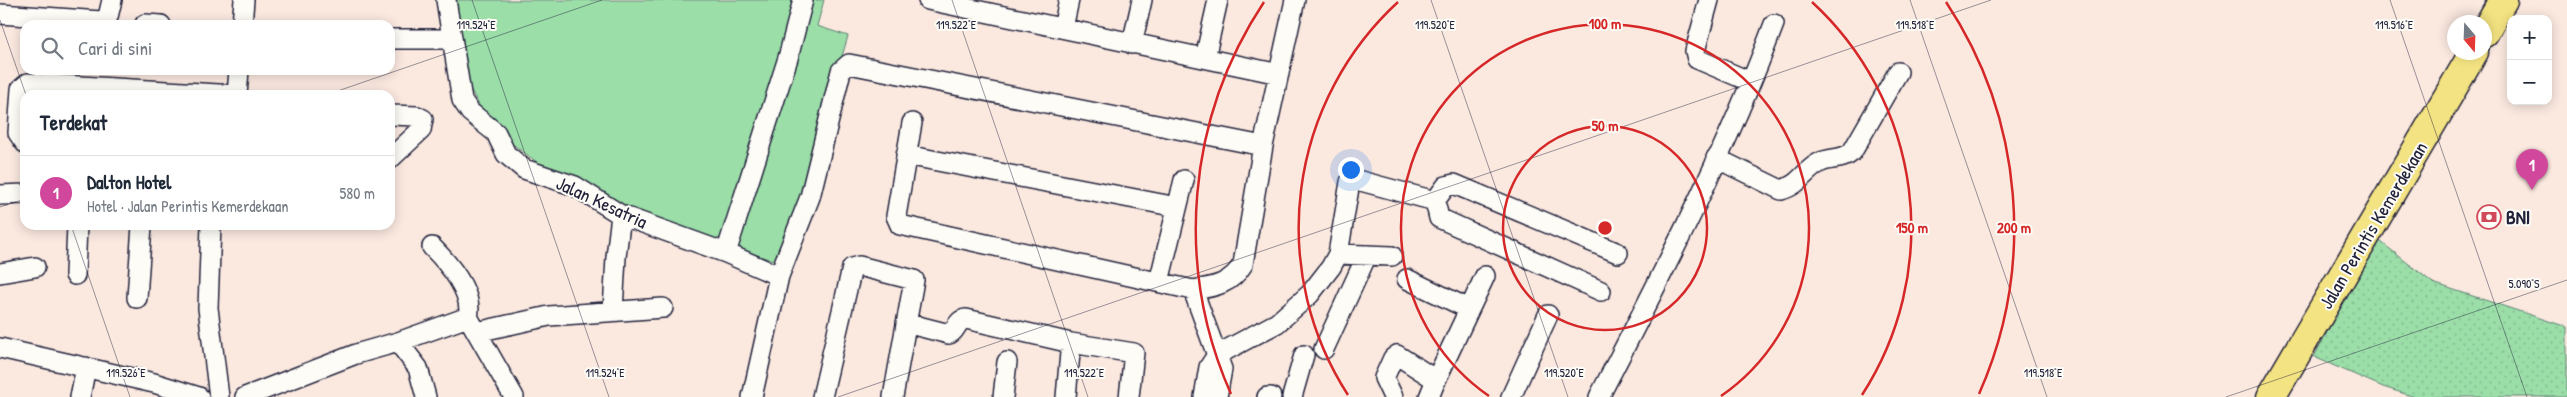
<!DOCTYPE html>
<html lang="id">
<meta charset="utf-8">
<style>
body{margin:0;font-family:"Patrick Hand",sans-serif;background:#f2f2f3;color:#1f2937}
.controls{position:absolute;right:15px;top:15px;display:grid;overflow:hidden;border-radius:10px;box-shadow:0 2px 12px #0003}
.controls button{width:45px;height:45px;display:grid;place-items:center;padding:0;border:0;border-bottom:1px solid #e0e1e3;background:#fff;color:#1f2937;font:25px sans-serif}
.compass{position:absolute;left:2447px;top:15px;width:45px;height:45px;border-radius:50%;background:#fff;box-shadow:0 2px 12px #0003;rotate:161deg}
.you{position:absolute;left:1350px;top:169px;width:18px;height:18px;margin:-12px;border:4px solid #fff;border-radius:50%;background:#1a73e8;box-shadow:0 0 0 8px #1a73e833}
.badge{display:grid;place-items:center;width:32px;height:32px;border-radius:50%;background:#db2777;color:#fff;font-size:16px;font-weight:700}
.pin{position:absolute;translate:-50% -41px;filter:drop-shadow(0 1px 2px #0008)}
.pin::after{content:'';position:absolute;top:26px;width:18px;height:15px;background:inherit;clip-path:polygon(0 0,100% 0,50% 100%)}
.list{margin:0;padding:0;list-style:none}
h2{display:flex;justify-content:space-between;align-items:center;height:65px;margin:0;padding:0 20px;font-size:21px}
h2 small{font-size:16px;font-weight:400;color:#747a83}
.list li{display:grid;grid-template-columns:32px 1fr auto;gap:15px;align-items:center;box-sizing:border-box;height:75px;padding:0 20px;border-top:1px solid #e0e1e3}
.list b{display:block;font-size:19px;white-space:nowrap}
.list p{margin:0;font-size:16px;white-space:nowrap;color:#747a83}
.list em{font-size:16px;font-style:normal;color:#747a83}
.icon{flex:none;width:28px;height:28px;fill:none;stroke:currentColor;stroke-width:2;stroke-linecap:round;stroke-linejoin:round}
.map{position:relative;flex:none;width:2567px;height:397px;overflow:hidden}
.search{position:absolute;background:#fff;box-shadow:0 2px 12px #0003;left:20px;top:20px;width:375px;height:55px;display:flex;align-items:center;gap:12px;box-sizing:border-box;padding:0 18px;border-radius:15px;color:#747a83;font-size:19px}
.panel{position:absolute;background:#fff;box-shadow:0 2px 12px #0003;left:20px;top:90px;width:375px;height:140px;border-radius:15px}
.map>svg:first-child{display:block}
.grass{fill:#9bdea8;stroke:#5e8072}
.garden{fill:url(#garden-dots);stroke:#5e8072}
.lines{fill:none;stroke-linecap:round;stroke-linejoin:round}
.minor-casing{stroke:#22223b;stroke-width:22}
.highway-casing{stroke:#22223b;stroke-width:31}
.minor{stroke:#fdfcf7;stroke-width:19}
.highway{stroke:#f4e382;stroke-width:28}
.ticks{fill:none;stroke:#22223b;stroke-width:1;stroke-opacity:0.45}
.ring{fill:none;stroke:#d62828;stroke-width:2.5}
.labels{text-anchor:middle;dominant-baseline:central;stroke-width:4;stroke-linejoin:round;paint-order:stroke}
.street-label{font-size:19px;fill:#22223b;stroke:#fdfcf7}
.poi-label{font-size:19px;font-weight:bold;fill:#22223b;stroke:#fdfcf7;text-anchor:start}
.ticks-label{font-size:12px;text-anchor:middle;fill:#22223b;stroke:#fdfcf7;stroke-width:4;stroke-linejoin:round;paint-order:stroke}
.centre{fill:#d62828;stroke:#fdfcf7;stroke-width:2.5}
.ring-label{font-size:15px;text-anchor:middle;font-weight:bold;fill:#d62828;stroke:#fdfcf7;stroke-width:4;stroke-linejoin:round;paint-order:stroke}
</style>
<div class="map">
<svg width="2567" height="397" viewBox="0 0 2567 397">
<defs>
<pattern id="garden-dots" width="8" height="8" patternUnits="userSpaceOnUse" patternTransform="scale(1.25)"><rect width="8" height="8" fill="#9bdea8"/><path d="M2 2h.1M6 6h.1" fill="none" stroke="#85be92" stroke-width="1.8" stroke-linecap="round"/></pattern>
</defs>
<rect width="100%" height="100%" fill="#fbe9e0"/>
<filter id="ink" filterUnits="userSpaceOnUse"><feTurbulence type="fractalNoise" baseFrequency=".02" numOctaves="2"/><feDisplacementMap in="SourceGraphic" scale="10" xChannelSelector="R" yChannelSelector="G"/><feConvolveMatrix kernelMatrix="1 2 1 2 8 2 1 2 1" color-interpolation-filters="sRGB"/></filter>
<g filter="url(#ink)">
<path class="grass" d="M445,0H824L817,26L848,36L800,198L777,261L678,234L583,196L492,129L456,63Z"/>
<path class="garden" d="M2376,238L2433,283L2567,327V397H2415L2383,387L2314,357Z"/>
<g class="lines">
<g class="minor-casing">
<path id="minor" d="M446,0L462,100L470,112L496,133L506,154L524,169L575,186L621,215L726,253L779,276
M928,0L1279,74
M1709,0L1695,51L1697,59L1751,82
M0,14L101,21L108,17L112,0
M145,24L161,25
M242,25L244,0
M1063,28L1069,0
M390,39H451
M1132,44L1142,0
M1205,58L1218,0
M237,95L239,70
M390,115L417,116L423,119L421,130L390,159
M912,123L896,216L900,225L1193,290L1222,369L1217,397
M25,143L18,133L21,89L28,83L236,95
M906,155L1177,207
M1716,158L1781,190C1800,185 1804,171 1819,163C1830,157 1842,161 1852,152L1898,72
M0,195L25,194
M211,225L208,308L219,397
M432,247C448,263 474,293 468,317L514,397
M726,253L788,58L803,0
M1338,254L1392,256
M0,273L35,267
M75,275L77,225
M1407,279L1469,309
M1159,282L1184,180
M1193,290C1215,287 1231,284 1243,264L1263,146L1295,0
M1601,291L1439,218L1435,201L1446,186L1454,184L1618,253
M137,298L142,225
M613,311L616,257L621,215
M906,323L949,334C957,331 956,320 966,319L1071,343L1134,353L1129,397
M477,332L549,316L663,308
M398,342L418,368L426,397
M0,348L154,383L199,397
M1324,349L1367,255
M1436,380L1485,276
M80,397L86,367
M245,397L356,354L398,342L468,317
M752,397L779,276L810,197L841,71L849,64L1263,146
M822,397L852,268L859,266L914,280L893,397
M1003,397L1007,362
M1066,397L1070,353
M1204,397L1209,367L1217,355L1277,323L1310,294L1331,267L1338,254L1350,182L1357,180L1435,201
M1267,397H1271
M1292,397L1304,355
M1393,397L1384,378L1393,358L1397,355L1436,380L1429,397
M1511,397L1548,315
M1599,397C1662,275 1726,152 1774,24"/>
</g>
<g class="highway-casing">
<path id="highway" d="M2484,33L2503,0
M2271,397L2474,52"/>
</g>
<use href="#minor" class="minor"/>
<use href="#highway" class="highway"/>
</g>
</g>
<path class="ticks" d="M472,0L609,397M952,0L1088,397M1431,0L1568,397M1910,0L2047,397M2390,0L2527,397M0,20L26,95M326,95L602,0M0,207L25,199M71,225L130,397M838,397L1991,0M2226,397L2567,280"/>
<g class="ring">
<circle cx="1605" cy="228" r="102"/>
<path d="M1489 396A204 204 0 1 1 1721 396"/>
<path d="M1348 395A307 307 0 0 1 1398 2M1812 2A307 307 0 0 1 1862 395"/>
<path d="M1231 394A409 409 0 0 1 1264 2M1946 2A409 409 0 0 1 1979 394"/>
</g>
<defs>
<g id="bank-ring" transform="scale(1.25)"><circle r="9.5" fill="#fdfcf7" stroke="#d1495b" stroke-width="1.5"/><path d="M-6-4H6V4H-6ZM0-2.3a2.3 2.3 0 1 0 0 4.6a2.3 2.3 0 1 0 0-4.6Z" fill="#d1495b"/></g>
</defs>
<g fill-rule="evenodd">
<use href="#bank-ring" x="2489" y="217"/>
</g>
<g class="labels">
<g class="street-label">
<text transform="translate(602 202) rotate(25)">Jalan Kesatria</text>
<text transform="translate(2373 225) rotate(-59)">Jalan Perintis Kemerdekaan</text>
</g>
<g class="poi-label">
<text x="2506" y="217">BNI</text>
</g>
</g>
<g class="ticks-label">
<text x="476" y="29">119.524°E</text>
<text x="956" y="29">119.522°E</text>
<text x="2394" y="29">119.516°E</text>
<text x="1435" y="29">119.520°E</text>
<text x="1915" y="29">119.518°E</text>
<text x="2524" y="288">5.090°S</text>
<text x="126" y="377">119.526°E</text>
<text x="605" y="377">119.524°E</text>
<text x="1084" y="377">119.522°E</text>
<text x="1564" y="377">119.520°E</text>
<text x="2043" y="377">119.518°E</text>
</g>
<circle cx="1605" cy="228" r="8" class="centre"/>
<g class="ring-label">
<text x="1605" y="29">100 m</text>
<text x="1605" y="131">50 m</text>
<text x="1912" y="233">150 m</text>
<text x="2014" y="233">200 m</text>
</g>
</svg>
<div class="controls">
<button>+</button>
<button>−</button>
</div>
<svg class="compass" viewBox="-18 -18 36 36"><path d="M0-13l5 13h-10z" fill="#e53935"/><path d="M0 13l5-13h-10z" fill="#747a83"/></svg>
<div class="you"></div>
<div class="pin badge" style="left:2532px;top:190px;background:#d1479c">1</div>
<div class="search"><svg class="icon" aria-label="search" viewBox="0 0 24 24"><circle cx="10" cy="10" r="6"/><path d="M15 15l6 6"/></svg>Cari di sini</div>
<section class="panel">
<h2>Terdekat<small></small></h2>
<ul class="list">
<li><span class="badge" style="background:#d1479c">1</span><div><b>Dalton Hotel</b><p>Hotel · Jalan Perintis Kemerdekaan</p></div><em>580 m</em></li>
</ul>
</section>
</div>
